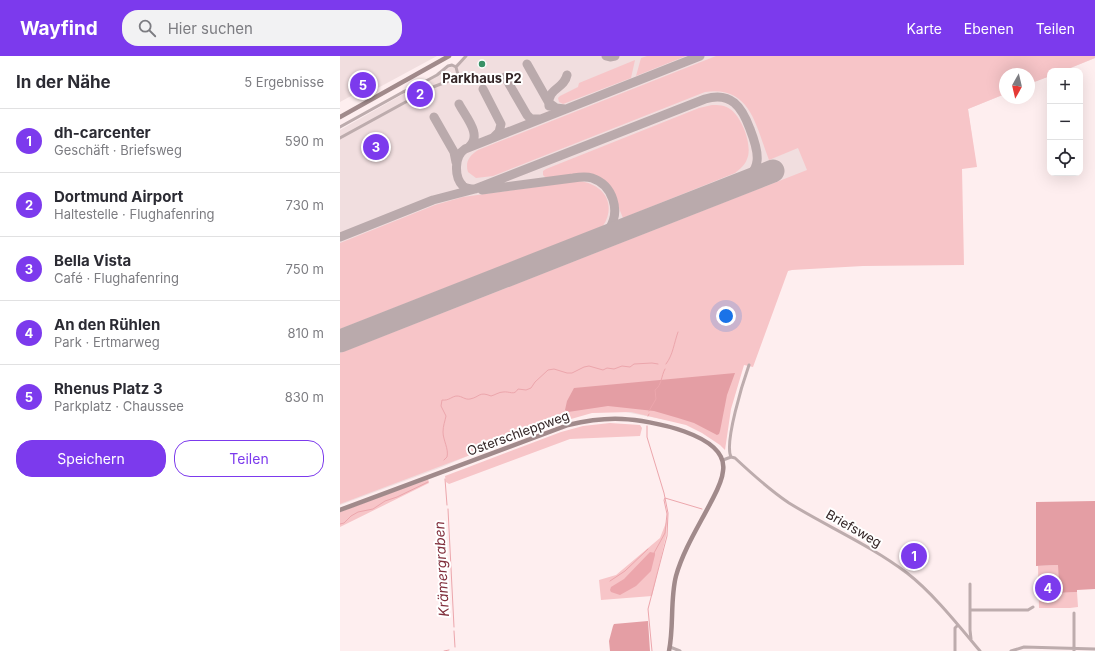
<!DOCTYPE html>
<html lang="de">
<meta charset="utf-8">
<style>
body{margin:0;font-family:Inter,sans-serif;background:#f2f2f3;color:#2b2b33}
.controls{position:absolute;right:12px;top:12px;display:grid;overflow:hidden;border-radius:8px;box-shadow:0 4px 16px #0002}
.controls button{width:36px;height:36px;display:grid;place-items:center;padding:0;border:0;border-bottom:1px solid #e1e1e2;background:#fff;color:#2b2b33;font:20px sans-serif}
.compass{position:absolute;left:659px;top:12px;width:36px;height:36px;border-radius:50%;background:#fff;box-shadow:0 4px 16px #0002;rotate:188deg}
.you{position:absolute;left:386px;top:260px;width:14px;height:14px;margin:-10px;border:3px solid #fff;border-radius:50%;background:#1a73e8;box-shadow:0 0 0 6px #1a73e833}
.badge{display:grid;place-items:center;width:26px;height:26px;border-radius:50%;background:#7c3aed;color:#fff;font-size:13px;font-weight:700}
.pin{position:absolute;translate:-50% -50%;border:2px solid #fff;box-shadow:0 1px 4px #0006}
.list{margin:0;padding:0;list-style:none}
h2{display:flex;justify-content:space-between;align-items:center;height:52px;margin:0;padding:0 16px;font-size:17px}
h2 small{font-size:13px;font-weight:400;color:#7c7c81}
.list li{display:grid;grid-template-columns:26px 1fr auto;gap:12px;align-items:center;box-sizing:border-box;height:64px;padding:0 16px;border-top:1px solid #e1e1e2}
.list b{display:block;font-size:15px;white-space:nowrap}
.list p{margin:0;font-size:13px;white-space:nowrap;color:#7c7c81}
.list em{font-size:13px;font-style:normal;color:#7c7c81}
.actions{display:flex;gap:8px;padding:12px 16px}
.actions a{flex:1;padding:9px 0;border:1px solid #7c3aed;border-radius:16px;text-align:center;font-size:14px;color:#7c3aed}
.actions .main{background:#7c3aed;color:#fff}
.icon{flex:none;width:22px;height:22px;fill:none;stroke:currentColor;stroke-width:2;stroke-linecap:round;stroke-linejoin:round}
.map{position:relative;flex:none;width:755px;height:595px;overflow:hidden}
header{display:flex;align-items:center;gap:24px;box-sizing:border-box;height:56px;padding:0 20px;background:#7c3aed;color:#fff}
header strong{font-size:19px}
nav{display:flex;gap:22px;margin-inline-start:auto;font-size:14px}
.search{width:280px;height:36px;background:#f2f2f3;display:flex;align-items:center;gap:10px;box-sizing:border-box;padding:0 14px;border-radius:16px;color:#7c7c81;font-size:15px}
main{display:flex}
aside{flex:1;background:#fff}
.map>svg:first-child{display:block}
.built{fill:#f1dedf}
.green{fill:#f7c5c8}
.forest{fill:#e49ea4}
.water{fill:#eca6ac}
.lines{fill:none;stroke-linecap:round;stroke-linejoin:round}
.stream{stroke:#eca6ac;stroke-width:1}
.taxiway{stroke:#baaaac;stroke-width:9}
.runway{stroke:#baaaac;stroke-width:23}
.street{stroke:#bdacad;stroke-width:3}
.secondary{stroke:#a18a8b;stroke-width:4.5}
.poi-dot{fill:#389166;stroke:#fff;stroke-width:1.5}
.labels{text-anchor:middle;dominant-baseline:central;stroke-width:4;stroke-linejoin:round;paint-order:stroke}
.poi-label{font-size:13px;font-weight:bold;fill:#332526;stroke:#fff}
.street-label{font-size:13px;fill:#332526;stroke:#fff}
.water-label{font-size:14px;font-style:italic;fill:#812f3c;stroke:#fff}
</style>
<header>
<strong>Wayfind</strong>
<div class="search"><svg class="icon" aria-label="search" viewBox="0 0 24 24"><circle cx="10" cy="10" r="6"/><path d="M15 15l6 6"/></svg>Hier suchen</div>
<nav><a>Karte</a><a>Ebenen</a><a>Teilen</a></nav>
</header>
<main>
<aside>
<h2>In der Nähe<small>5 Ergebnisse</small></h2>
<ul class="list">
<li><span class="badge">1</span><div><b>dh-carcenter</b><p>Geschäft · Briefsweg</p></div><em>590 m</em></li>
<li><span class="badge">2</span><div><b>Dortmund Airport</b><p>Haltestelle · Flughafenring</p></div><em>730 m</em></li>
<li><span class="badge">3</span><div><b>Bella Vista</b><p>Café · Flughafenring</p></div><em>750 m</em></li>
<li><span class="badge">4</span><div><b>An den Rühlen</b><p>Park · Ertmarweg</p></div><em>810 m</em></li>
<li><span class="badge">5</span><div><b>Rhenus Platz 3</b><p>Parkplatz · Chaussee</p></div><em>830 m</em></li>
</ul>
<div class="actions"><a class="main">Speichern</a><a>Teilen</a></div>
</aside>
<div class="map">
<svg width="755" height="595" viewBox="0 0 755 595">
<rect width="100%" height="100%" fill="#feeeef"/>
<path class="built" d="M0,0H97L36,33L33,28L0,46Z
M126,0H755V2L723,15H710V20L689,28V18H665V38L628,53L636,110L615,112L450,211L399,303L353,369L280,355L235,358L190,373L102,411L0,449V74L116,8Z"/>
<path class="green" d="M307,0H346L296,20L301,2Z
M376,0H755V2L723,15H710V20L689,28V18H665V38L628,53L637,111L622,113L624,209L523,210L452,214L448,215L413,311L404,309L391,353L385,394L380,389L362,377L346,369L291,356L252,357L210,369L0,448V297L467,114L458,92L429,104C416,71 411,29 365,36L153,120L136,122L128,116C125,106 129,100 138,94Z
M295,4L291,22L223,48L219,46L218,42L220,40L238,31L239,27Z
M372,49C378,49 385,49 390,53C402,61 413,90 407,103C405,109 400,113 395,117L283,162C279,153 276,143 272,135C258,112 231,120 208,122L205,121L203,119V115L206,113L359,52Z
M239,125C264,128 277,148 263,170L0,273V187L95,149L123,141Z
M270,367L300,369L302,372L300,380L230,383L109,428L106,426L105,420L221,376L243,370Z
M88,423L89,427L0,471V456Z
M327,464L326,480L312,540L261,544L259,524L276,519L320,482Z
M718,509L719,537L737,536L738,551L730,552H699L698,510Z"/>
<path class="forest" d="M395,317L387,339L380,375L379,378L377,379L354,367L338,362L314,355L268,350L228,356L225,354L227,345L234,332Z
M755,445V533L737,534V536L719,537L718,509L696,510V446Z
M308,565L310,595H270L269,585L273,570L274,568Z"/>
<path class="water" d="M310,496L315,497V499L311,515L296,530L280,539L271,536L270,534L271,531L284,523Z"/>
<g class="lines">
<path class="stream" d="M326,308C333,299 334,287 338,276
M309,355L316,343L315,334C322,329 321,320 325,313
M308,360L309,358
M307,370V381L324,437L328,457L327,480L308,553L312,595
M104,404L107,401C109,393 103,384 103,376C103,370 105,365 106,360L101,350L102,344C109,345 112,340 117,340C122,340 125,344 130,343C140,341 139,335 151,340C155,339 159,336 163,336C170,335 174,340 178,333L186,334L191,332L195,326L208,314L214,313L227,317H232L244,311L249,310L263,314L267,312L274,313L282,310L290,311L294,308L312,307L318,308
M105,423L107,449
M108,453L114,571
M0,468L4,467L11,460L18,456L33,453L45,445L57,441L88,426
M314,497L325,477L327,458L324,444L325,442L362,453
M270,525L285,515L308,493
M114,575L115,591
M104,595L109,594"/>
<path class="taxiway" d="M266,0L270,1L275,0
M187,8L209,47L216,52L225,53
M165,21L187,59L191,63H199
M143,33L161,68L159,76L154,81
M119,48C125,60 143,79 129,91
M209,50C207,31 224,34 227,19
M94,61L114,96L116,106
M135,133C131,133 127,133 123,130C114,121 114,100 125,93L360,0
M142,134L233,122C239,121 246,120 252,122C273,129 281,155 269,173C266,178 261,181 257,184
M0,181L93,144L135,133L365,43C391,35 402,51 410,73C419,96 424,115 398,128"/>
<path class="runway" d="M0,285L433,115"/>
<path class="street" d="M116,11L126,0
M0,71L63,36L75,31L97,19L108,10L112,9L116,11
M0,82L93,31L114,23L118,19L116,11
M391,401C384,387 403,326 409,309
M383,404L391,401L395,402C412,418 430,434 449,447C488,471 530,489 567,517C593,537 619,570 640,595
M630,528V574L631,583
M630,554H688L693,551
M330,591L340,595
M615,595V572L618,569
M671,595L684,591L755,593
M734,595V557"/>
<path class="secondary" d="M0,61L109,0
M0,454L228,369C245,365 263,362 282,363C308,364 389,378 383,415C382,427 375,438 370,448C358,471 343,495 336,520C330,543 334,571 329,595"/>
</g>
<circle class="poi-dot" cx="142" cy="8" r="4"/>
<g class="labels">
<g class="poi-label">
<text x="142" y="22">Parkhaus P2</text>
</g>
<g class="street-label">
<text transform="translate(178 377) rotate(-20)">Osterschleppweg</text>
<text transform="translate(514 472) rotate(30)">Briefsweg</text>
</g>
<g class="water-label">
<text transform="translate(101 513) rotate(-93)">Krämergraben</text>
</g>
</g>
</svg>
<div class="controls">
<button>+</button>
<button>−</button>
<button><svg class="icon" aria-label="locate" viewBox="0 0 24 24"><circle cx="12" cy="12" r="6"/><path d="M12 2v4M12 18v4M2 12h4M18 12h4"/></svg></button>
</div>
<svg class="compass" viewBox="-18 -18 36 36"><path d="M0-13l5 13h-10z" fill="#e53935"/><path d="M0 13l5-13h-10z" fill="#7c7c81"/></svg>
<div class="you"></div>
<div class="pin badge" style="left:574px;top:500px">1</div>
<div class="pin badge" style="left:80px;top:38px">2</div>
<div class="pin badge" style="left:36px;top:91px">3</div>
<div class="pin badge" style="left:708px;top:532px">4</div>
<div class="pin badge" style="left:23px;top:29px">5</div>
</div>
</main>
